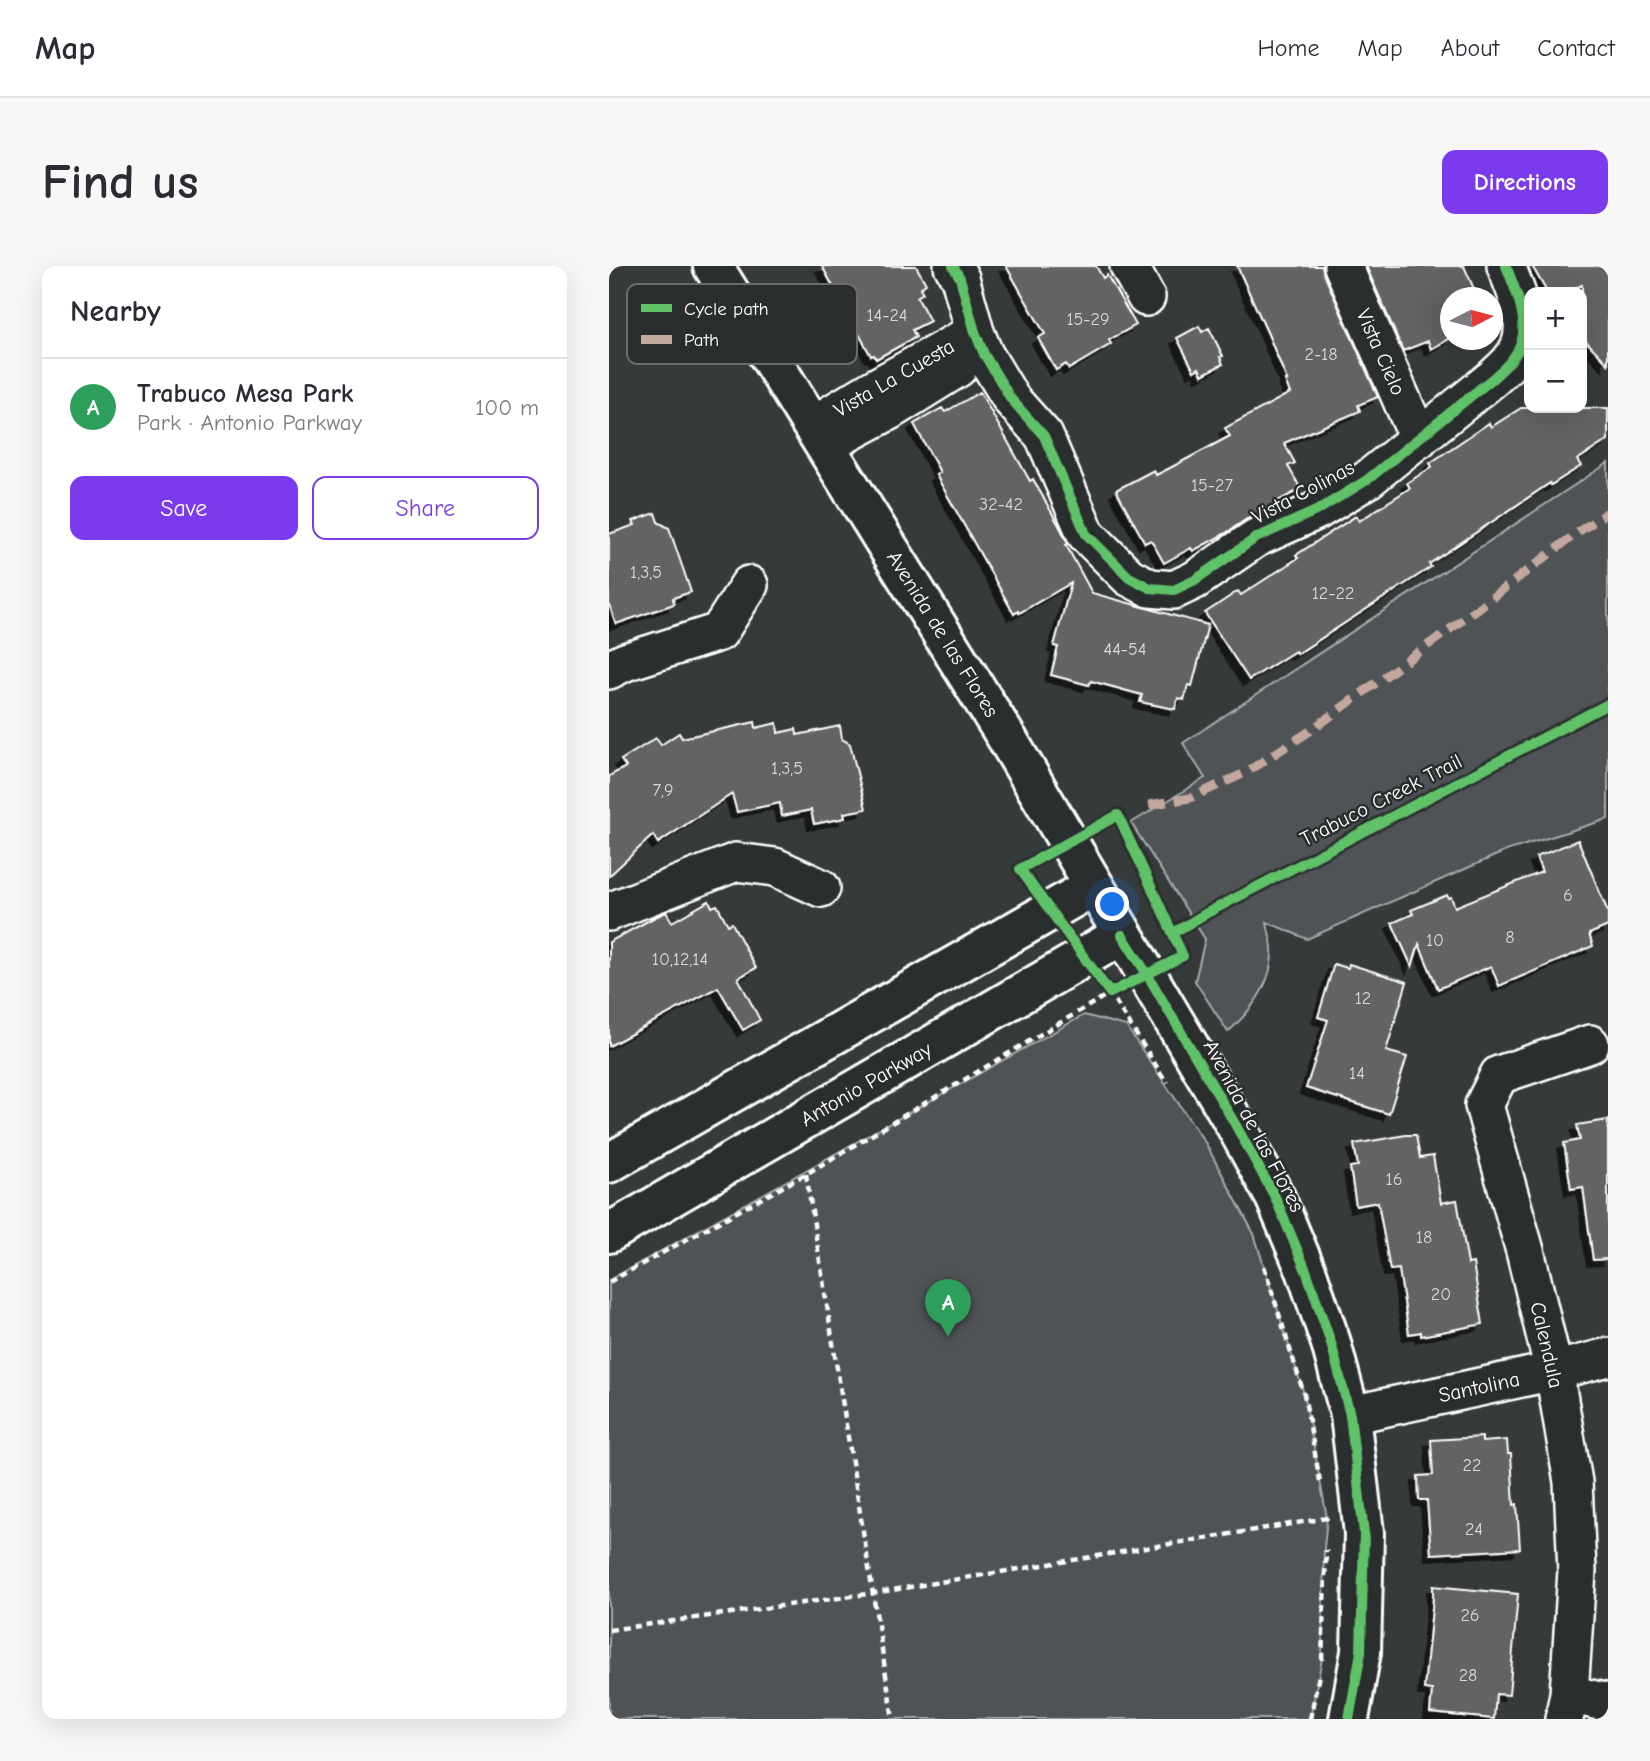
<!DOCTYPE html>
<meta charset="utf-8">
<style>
body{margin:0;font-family:"Comic Neue",sans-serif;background:#f7f7f7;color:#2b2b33}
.controls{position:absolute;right:21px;top:21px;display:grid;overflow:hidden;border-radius:14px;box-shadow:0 7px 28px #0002}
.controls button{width:63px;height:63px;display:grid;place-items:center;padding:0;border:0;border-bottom:2px solid #e1e1e2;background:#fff;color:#2b2b33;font:35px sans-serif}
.compass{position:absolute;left:831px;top:21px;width:63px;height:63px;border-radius:50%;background:#fff;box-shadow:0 7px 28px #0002;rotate:84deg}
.you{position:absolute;left:504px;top:639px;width:24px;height:24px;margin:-18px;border:5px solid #fff;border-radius:50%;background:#1a73e8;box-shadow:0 0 0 10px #1a73e833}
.badge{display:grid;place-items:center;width:46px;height:46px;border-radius:50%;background:#7c3aed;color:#fff;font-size:23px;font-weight:700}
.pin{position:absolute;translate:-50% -58px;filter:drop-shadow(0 2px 4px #0008)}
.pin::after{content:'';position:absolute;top:37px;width:24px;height:21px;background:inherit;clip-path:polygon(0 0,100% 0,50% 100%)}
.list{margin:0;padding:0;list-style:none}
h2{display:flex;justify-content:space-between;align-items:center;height:91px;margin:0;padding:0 28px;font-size:30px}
h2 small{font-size:23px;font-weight:400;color:#7c7c81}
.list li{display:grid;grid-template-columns:46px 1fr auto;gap:21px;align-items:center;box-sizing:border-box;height:98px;padding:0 28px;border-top:2px solid #e1e1e2}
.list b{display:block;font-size:26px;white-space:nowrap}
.list p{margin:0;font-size:23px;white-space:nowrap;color:#7c7c81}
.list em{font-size:23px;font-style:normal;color:#7c7c81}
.actions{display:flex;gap:14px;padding:21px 28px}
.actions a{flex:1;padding:16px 0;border:2px solid #7c3aed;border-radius:14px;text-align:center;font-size:24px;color:#7c3aed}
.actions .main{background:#7c3aed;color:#fff}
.map{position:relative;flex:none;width:999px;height:1453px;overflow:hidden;border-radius:14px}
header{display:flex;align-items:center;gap:42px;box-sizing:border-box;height:98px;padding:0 35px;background:#fff;border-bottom:2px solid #e1e1e2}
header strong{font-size:33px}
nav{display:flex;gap:38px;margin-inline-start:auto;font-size:24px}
.intro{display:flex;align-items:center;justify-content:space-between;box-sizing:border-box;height:168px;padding:0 42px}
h1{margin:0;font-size:49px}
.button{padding:18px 32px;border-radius:14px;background:#7c3aed;color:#fff;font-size:24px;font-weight:700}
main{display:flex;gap:42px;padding:0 42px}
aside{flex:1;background:#fff;border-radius:14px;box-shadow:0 7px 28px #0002}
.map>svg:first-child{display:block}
.green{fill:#505354;stroke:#a8a9aa;stroke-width:2}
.building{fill:#636465;stroke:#fff;stroke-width:2;filter:url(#shadow)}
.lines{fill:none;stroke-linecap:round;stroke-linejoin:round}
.street-casing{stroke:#fff;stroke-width:42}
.secondary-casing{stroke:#fff;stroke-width:44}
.path{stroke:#fff;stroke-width:4.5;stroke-dasharray:7 5;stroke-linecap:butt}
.street{stroke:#2a2d2e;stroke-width:37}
.secondary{stroke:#2a2d2e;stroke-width:38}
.quiet{stroke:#c3a89e;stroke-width:9;stroke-dasharray:18 9;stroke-linecap:butt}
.cycleway-casing{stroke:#2a2d2e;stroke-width:15}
.cycleway{stroke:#61c268;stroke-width:10}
.labels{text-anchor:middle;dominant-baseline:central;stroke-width:5;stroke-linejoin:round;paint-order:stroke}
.number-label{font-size:18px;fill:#d8d8d8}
.street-label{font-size:21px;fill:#fff;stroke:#2a2d2e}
.key{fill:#2a2d2e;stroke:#6a6c6d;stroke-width:2}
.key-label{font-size:19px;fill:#fff}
</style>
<header>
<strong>Map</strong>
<nav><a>Home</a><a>Map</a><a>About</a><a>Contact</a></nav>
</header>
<div class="intro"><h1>Find us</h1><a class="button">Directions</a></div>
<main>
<aside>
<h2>Nearby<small></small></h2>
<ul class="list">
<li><span class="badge" style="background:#2e9e5b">A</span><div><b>Trabuco Mesa Park</b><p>Park · Antonio Parkway</p></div><em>100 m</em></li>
</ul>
<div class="actions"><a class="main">Save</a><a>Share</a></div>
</aside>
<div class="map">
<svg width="999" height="1453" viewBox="0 0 999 1453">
<defs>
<filter id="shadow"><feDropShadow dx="-6" dy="6" stdDeviation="0" flood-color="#0009"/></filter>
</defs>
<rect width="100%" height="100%" fill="#373a3b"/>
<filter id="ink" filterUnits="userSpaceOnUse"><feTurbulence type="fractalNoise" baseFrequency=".0143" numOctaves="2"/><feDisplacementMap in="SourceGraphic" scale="14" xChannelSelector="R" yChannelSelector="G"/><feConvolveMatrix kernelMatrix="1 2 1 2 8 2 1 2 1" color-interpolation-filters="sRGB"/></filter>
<g filter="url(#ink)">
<path class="green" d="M999,197V553L897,585L698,673L658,656C659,665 663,674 663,684C664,717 642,745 619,766L586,715L596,673L522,557L596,512L574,477Z
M475,749L517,760L597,878L645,968L695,1128L718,1252L715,1282L713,1393L701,1453H0V1014Z"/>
<path class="building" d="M213,0H307L317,18L311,22L314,27L308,31L321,55L303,64L307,71L267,93L265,89L262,90Z
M397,0H487L494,12L498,9L527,59L500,74L502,78L460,103L457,98L447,104L429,72L436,68Z
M628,0H713L715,8L769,131L749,139L751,145L675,177L686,197L679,200L692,223L665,237L667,240L638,253L617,267L584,285L582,282L555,297L542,274L536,277L507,224L545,204L547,209L561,202L621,170L616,162L681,127L676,114H678L659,68Z
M757,0H855L869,32H842V72L822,83L819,75L794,85Z
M923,0H999V98L973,71V19L956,26H938Z
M590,60L593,66L600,62L614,90L611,91L614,98L593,109L590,102L585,105L568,72Z
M371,126L421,215L424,213L452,263L459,278L457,279L483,327L599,359L583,420L579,419L575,434L569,432L566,443L531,436L533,429L482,415L480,419L442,409L449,381L445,380L462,317L410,347L409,345L405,348L327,209L331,206L305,158L333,142L336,146Z
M912,142H999V174L968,194L972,200L942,219L941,217L820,298L822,301L688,388L686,385L640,414L596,347L629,325L632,329L689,292L687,289L747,250L750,255L801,222L798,217L823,201L821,197L880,157L882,161Z
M46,247L49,256L60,262L82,326L64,332L65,338L7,358L0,338V268L26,259L24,255Z
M146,456L147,462L168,457L169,467L187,463L188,469L231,460L233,473L241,478L257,543L235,547L236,552L205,558L202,544L173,550L171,537L128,546L123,528L49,577L44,569L0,610V510L17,501L12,494L47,472L52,479L70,467L73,472Z
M969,574L999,646V660L980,668L984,680L890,720L882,700L829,723L810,678L803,701L783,657L804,648L802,644L838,629L839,632L842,631L846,641L933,606L927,591Z
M100,635L103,641L108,639L119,659L123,657L147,702L129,712L151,754L134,764L109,721L0,780V676L46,651L57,646L63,656Z
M725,698L739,702L740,698L798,716L777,785L798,791L780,848L697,822L719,754L709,751Z
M999,854V993L984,994L974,921L962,923L955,877L971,874L968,859Z
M797,869H807L811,892L824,890L832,937L848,934L859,998L864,997L874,1058L812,1070V1066L800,1068L790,1003L781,1004L769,936L747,940L741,901L749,900L745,878Z
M873,1171V1176L898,1174L899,1188H902L905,1239L908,1238L911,1283L822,1288L818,1234H810L809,1210L824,1209L822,1174Z
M824,1320L909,1328L900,1429L887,1428L885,1453L821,1447L823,1424L815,1423L824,1333Z"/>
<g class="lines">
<g class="street-casing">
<path id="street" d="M344,0L351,12L366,66L375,88L402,133L435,170L477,268L520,311L541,322L565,324L586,314L647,272L709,244L758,214L883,113C894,103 905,94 911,80C921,54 906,23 897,0
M520,0L537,31
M734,0L810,173
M204,159L266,122L366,66
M220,177L280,145L349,102
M0,404L16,396L110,366L140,319
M0,646L127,596L166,601L212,622
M741,1149L945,1105L999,1091
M960,1428L999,1437
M955,1453L960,1428L968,1305L964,1216L945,1105L916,985L875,839L890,809L981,778"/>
</g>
<g class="secondary-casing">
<path id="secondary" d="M104,0L399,474L626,858L666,931L698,1007L722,1077L741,1149L755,1267L752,1386L740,1453
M0,897L485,620
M0,967L513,669"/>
</g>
<path class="path" d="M197,908L284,1453
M655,1000L695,1128L711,1215
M0,1016L197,908L501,727L558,817
M0,1364L265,1327L718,1252V1251
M713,1394L717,1284
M701,1453L710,1409"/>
<use href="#street" class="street"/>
<use href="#secondary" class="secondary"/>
<path class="quiet" d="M540,539L581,532L636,507L701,465L855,353L972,264L999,246"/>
<g class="cycleway-casing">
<path id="cycleway" d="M344,0L351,12L366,66L375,88L402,133L435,170L477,268L520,311L541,322L565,324L586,314L647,272L709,244L758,214L883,113C894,103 905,94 911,80C921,54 906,23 897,0
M509,549L574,690L501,727L411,603Z
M564,667L596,648L999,438
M513,669L538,708L626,858L666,931L698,1007L722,1077L741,1149L755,1267L752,1386L740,1453"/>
</g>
<use href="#cycleway" class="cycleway"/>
</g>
</g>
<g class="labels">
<g class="number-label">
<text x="278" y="49">14-24</text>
<text x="479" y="53">15-29</text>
<text x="712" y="88">2-18</text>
<text x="603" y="219">15-27</text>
<text x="392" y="238">32-42</text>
<text x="37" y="306">1,3,5</text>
<text x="724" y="327">12-22</text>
<text x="516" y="383">44-54</text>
<text x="178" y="502">1,3,5</text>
<text x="54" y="524">7,9</text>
<text x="959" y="629">6</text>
<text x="901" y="671">8</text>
<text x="826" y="674">10</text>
<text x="71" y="693">10,12,14</text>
<text x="754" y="732">12</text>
<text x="748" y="807">14</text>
<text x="785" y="913">16</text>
<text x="815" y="971">18</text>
<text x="832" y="1028">20</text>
<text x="863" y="1199">22</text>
<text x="865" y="1263">24</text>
<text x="861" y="1349">26</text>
<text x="859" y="1409">28</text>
</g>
<g class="street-label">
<text transform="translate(772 86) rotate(66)">Vista Cielo</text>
<text transform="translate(285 112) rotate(-30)">Vista La Cuesta</text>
<text transform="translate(694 226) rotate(-28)">Vista Colinas</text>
<text transform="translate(334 368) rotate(58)">Avenida de las Flores</text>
<text transform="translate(772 534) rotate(-27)">Trabuco Creek Trail</text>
<text transform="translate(257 818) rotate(-30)">Antonio Parkway</text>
<text transform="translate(645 860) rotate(62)">Avenida de las Flores</text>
<text transform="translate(938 1079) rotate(77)">Calendula</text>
<text transform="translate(870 1121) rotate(-12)">Santolina</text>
</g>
</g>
<rect x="18" y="18" width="230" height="80" rx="10" class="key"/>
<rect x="32" y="38" width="31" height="8" fill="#61c268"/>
<rect x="32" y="69" width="31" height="9" fill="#c3a89e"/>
<g class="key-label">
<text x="75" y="49">Cycle path</text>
<text x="75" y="80">Path</text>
</g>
</svg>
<div class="controls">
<button>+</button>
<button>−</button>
</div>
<svg class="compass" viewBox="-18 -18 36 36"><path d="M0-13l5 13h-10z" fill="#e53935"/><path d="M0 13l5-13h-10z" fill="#7c7c81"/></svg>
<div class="you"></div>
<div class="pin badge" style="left:339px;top:1071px;background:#2e9e5b">A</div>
</div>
</main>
